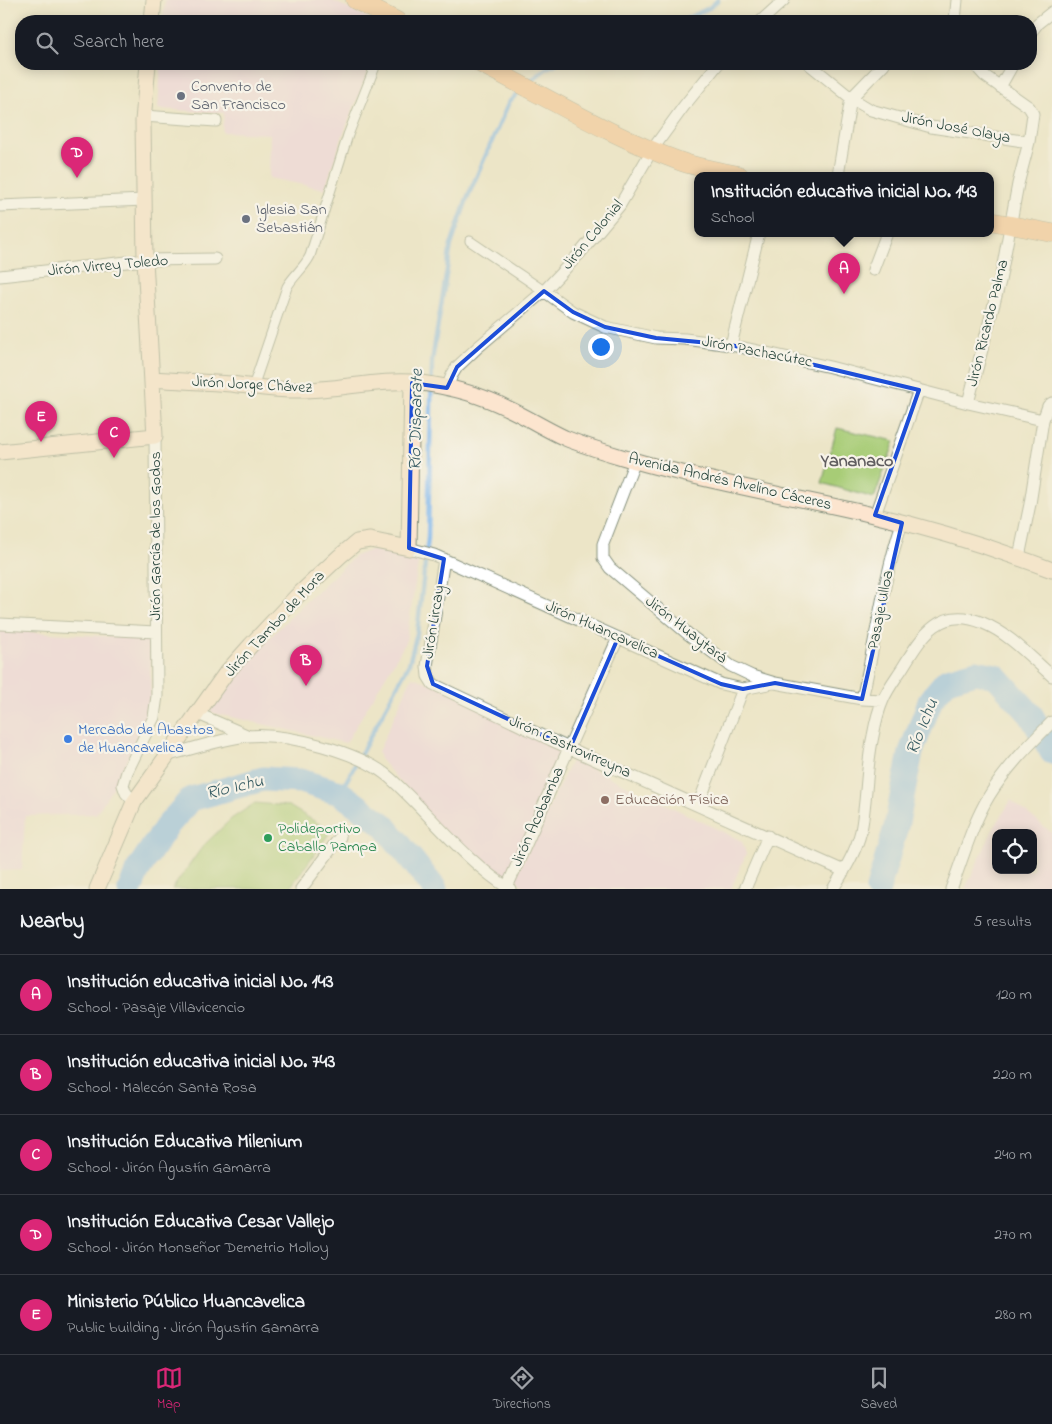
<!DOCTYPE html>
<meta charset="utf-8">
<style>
body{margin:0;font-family:"Indie Flower",sans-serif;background:#242831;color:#f1f3f6}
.controls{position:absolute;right:15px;bottom:15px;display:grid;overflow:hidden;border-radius:10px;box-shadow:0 2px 12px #0003}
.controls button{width:45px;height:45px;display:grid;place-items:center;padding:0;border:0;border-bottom:1px solid #363941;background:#171b24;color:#f1f3f6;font:25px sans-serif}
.you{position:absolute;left:600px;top:346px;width:18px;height:18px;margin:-12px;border:4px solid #fff;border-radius:50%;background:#1a73e8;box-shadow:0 0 0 8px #1a73e833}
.badge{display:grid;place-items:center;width:32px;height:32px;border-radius:50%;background:#db2777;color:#fff;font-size:16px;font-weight:700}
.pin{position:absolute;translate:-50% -41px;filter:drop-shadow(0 1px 2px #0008)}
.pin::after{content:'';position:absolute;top:26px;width:18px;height:15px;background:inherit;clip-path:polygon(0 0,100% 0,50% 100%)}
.popup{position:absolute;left:694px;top:172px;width:300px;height:65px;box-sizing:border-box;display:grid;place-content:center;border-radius:10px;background:#171b24;filter:drop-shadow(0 1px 4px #0005);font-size:16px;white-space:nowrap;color:#9ea1a6}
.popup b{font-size:19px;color:#f1f3f6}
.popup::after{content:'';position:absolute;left:50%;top:100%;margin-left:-10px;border:10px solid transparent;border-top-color:#171b24}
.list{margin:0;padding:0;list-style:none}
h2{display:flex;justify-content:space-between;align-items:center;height:65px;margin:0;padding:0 20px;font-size:21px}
h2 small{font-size:16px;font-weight:400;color:#9ea1a6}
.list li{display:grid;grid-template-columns:32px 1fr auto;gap:15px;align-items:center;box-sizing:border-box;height:80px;padding:0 20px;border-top:1px solid #363941}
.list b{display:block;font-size:19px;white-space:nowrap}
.list p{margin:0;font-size:16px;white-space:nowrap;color:#9ea1a6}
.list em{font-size:16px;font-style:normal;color:#9ea1a6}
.icon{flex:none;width:28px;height:28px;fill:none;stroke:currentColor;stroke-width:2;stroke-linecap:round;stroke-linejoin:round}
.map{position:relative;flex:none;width:1052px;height:889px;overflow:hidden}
.search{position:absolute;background:#171b24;box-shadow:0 2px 12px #0003;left:15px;right:15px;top:15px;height:55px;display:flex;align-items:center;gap:12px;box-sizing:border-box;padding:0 18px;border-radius:20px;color:#9ea1a6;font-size:19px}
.sheet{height:465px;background:#171b24}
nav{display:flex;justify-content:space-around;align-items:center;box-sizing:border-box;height:70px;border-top:1px solid #363941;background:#171b24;font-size:14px;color:#9ea1a6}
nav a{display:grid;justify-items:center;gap:2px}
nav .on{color:#db2777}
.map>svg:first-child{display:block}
.built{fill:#efd0e6;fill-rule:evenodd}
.green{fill:#a7cc76;stroke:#638455}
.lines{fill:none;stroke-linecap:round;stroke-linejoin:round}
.stream{stroke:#7bb5ec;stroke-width:4.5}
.river{stroke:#7bb5ec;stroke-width:25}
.pedestrian-casing{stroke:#86917e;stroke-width:11}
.minor-casing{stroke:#86917e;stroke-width:13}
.secondary-casing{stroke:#86917e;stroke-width:17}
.trunk-casing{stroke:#86917e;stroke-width:19}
.pedestrian{stroke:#fff;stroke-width:9}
.minor{stroke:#fff;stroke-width:11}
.secondary{stroke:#fce5cf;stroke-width:15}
.trunk{stroke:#f7bd88;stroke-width:18}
.marked{fill:none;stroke:#1d4ed8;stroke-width:4;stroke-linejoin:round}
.worship-dot{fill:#6b7280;stroke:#f7f3e8;stroke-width:2}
.shop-dot{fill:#3f7fe0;stroke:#f7f3e8;stroke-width:2}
.education-dot{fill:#8d6e63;stroke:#f7f3e8;stroke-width:2}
.leisure-dot{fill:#2e9e5b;stroke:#f7f3e8;stroke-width:2}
.labels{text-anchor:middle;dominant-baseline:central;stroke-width:4.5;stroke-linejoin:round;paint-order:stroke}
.worship-label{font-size:16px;fill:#5b616d;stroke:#f7f3e8;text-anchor:start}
.street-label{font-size:16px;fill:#1f3d34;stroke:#f7f3e8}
.shop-label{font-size:16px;fill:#366cbe;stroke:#f7f3e8;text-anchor:start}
.education-label{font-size:16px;fill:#785e54;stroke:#f7f3e8;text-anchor:start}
.leisure-label{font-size:16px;fill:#27864d;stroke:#f7f3e8;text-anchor:start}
.water-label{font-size:18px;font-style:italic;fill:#365b62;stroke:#f7f3e8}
.neighbourhood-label{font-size:18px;font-weight:bold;fill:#605d5f;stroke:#f7f3e8}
</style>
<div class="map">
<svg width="1052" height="889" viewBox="0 0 1052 889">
<rect width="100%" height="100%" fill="#f7f3e8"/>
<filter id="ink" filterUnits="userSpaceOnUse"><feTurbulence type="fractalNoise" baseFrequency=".02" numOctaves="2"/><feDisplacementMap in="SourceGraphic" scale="10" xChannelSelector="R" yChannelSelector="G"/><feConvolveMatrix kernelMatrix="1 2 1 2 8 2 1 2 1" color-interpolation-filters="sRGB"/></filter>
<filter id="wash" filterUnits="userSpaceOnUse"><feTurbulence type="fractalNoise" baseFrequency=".0096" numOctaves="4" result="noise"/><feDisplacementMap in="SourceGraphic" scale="20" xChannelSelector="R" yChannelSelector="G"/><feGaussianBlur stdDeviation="1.12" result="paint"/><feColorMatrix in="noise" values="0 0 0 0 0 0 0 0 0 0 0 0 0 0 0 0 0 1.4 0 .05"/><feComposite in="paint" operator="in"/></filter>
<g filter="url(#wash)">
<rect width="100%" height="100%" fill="#ece5c7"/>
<path class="built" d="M165,0H331L375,21H163Z
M161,64H371L341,140L325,189L269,178L270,134L222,132L224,113L158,109Z
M371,550L419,558L406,642L346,743L213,713L209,708L235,673L302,605L355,556Z
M0,630L150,639L151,703L121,775L96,814L25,816L22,870L0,871Z
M412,677L433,684L570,748L508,883L494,879L433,820L380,759L378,752Z
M572,759L742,841L746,854L731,889H529L519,883L516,876Z
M1011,800L1052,833V889H965L993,830ZM996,833H1033V870H996Z"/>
<path class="green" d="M837,428L895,441L874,498L822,483Z
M255,803L289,806L331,831L289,889H172L203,846L231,819Z"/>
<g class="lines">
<path class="stream" d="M681,21L709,8L718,0
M528,83L547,68L556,64
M340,793L409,664L417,633L428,538L432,361L451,245L468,196L509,102L521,90"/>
<path class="river" d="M130,889L139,868L167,826L191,799L263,779L300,781L340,793L384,825L435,889
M878,889L896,827L911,752L931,699L947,680L976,672L996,676L1031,715L1052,752"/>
</g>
</g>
<g filter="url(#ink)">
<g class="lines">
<g class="pedestrian-casing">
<path id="pedestrian" d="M470,241L544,291
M253,387L287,287C293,276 304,268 310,256L348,135L376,64"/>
</g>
<g class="minor-casing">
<path id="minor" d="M761,21L784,0
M955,21L957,0
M1031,32L1038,23L1052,12
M809,64L851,98L871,110L931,127L1029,142
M1000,87L1013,64
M143,116L216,121
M838,175L851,98L884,64
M0,206L145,200
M873,270L887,233
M0,276L145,260L215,259
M544,291L573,312L605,327L656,338L685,339L731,345L830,367L968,403L1043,420L1048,406L1052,403
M731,345L759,233
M447,388L452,375L457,367L477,348L544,291L580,253L620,205L652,150L684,106L718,64
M968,403L1000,281L1018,184L1029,142L1033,114L1029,107L985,76L974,64
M635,461L603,544V558L610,568L688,634L731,666L752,676L775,683L862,699L883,700
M875,515L919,390
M409,548L434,555L721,684L743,689L773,683
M1019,557L1030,504L1043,420
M444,559L427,666L428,676L433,684L551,740L844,871
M0,624L156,632
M862,699C876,640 883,580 902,523
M198,714L249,736
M169,755C195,748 221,739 247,736C285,732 361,752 390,778C429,813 466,862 510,889
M134,802L126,793L123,785L127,772L154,717L157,696L155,436
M698,805L743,689
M507,887L618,638
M301,889L340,837
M745,889L768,836
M833,889C844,871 856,852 861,831C867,800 866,767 873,736C875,725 878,711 883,700C888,688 896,678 903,667C922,636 940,605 983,623C1010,634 1030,657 1052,676
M951,889C963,858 972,824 989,796C1006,768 1029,745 1052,722"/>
</g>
<g class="secondary-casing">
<path id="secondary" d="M152,21L154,0
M152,379C178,381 205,382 231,384C256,387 280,391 305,390C344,389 383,378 422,383C451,387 481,395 507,408C527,417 545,429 565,438C587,447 609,453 632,460C711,483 793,496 873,515C934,529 994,548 1052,570
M0,452L155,436L145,260L143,121L148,64
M97,889L134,802L226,673L251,645L296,597L340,556L357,542L370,540L409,548L412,383"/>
</g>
<g class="trunk-casing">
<path id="trunk" d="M355,0L397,21
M481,64C547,97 610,136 679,161C698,168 719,171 739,175
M990,221L1052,233"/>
</g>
<use href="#pedestrian" class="pedestrian"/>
<use href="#minor" class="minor"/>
<use href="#secondary" class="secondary"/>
<use href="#trunk" class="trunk"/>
</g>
</g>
<path d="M0 0H1052V889H0ZM544,291L573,312L605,327L656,338L731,345L919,390L875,515L902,523L862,699L775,683L743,689L721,684L618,638L570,748L433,684L427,666L444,559L409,548L412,383L447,388L457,367Z" fill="#ece5c7" fill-opacity=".55" fill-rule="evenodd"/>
<path class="marked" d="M544,291L573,312L605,327L656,338L731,345L919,390L875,515L902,523L862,699L775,683L743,689L721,684L618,638L570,748L433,684L427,666L444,559L409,548L412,383L447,388L457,367Z"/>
<g class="worship-dot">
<circle cx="181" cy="96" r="5"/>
<circle cx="246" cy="219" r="5"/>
</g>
<circle class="shop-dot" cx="68" cy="739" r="5"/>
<circle class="education-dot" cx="605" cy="800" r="5"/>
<circle class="leisure-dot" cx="268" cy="838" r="5"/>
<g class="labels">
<g class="worship-label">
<text x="191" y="87">Convento de<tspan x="191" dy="18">San Francisco</tspan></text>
<text x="256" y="210">Iglesia San<tspan x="256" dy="18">Sebastián</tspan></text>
</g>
<g class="street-label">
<text transform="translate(956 128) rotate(11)">Jirón José Olaya</text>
<text transform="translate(593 235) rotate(-50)">Jirón Colonial</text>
<text transform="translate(108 266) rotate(-5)">Jirón Virrey Toledo</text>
<text transform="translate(988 323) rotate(-76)">Jirón Ricardo Palma</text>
<text transform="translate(757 352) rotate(11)">Jirón Pachacútec</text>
<text transform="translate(252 385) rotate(3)">Jirón Jorge Chávez</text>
<text transform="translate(730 482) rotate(13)">Avenida Andrés Avelino Cáceres</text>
<text transform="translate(156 536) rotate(-90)">Jirón García de los Godos</text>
<text transform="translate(881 610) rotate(-79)">Pasaje Ulloa</text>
<text transform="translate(434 622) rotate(-81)">Jirón Lircay</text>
<text transform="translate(275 624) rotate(-47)">Jirón Tambo de Mora</text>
<text transform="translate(602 630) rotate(24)">Jirón Huancavelica</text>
<text transform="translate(686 630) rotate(38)">Jirón Huaytará</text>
<text transform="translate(570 747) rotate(24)">Jirón Castrovirreyna</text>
<text transform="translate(538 817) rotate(-66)">Jirón Acobamba</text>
</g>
<g class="shop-label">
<text x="78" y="730">Mercado de Abastos<tspan x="78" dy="18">de Huancavelica</tspan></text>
</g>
<g class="education-label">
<text x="615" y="800">Educación Física</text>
</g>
<g class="leisure-label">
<text x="278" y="829">Polideportivo<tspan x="278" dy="18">Caballo Pampa</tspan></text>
</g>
<g class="water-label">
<text transform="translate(417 420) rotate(-89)">Río Disparate</text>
<text transform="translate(923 727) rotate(-68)">Río Ichu</text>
<text transform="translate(235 788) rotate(-13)">Río Ichu</text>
</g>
<g class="neighbourhood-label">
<text x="857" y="462">Yananaco</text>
</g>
</g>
</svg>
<div class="controls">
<button><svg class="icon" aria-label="locate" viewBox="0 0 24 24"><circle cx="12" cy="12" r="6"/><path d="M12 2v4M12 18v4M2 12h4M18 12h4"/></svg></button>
</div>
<div class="you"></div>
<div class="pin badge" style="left:844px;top:294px">A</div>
<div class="popup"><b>Institución educativa inicial No. 143</b>School</div>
<div class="pin badge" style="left:306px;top:686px">B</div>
<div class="pin badge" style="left:114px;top:458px">C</div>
<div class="pin badge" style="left:77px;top:178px">D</div>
<div class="pin badge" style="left:41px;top:442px">E</div>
<div class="search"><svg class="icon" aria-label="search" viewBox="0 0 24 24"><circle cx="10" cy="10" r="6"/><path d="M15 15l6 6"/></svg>Search here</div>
</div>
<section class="sheet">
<h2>Nearby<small>5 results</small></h2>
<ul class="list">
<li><span class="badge">A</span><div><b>Institución educativa inicial No. 143</b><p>School · Pasaje Villavicencio</p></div><em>120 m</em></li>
<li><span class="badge">B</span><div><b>Institución educativa inicial No. 743</b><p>School · Malecón Santa Rosa</p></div><em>220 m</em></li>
<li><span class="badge">C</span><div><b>Institución Educativa Milenium</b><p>School · Jirón Agustín Gamarra</p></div><em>240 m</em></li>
<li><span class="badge">D</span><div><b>Institución Educativa Cesar Vallejo</b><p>School · Jirón Monseñor Demetrio Molloy</p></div><em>270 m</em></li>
<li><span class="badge">E</span><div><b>Ministerio Público Huancavelica</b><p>Public building · Jirón Agustín Gamarra</p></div><em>280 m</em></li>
</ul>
</section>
<nav>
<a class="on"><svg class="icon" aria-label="map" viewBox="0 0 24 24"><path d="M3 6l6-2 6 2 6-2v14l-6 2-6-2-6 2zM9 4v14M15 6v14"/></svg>Map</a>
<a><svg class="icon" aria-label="directions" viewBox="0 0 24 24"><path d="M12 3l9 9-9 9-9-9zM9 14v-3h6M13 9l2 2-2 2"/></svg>Directions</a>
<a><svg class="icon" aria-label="saved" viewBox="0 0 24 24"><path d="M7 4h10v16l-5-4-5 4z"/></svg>Saved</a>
</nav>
